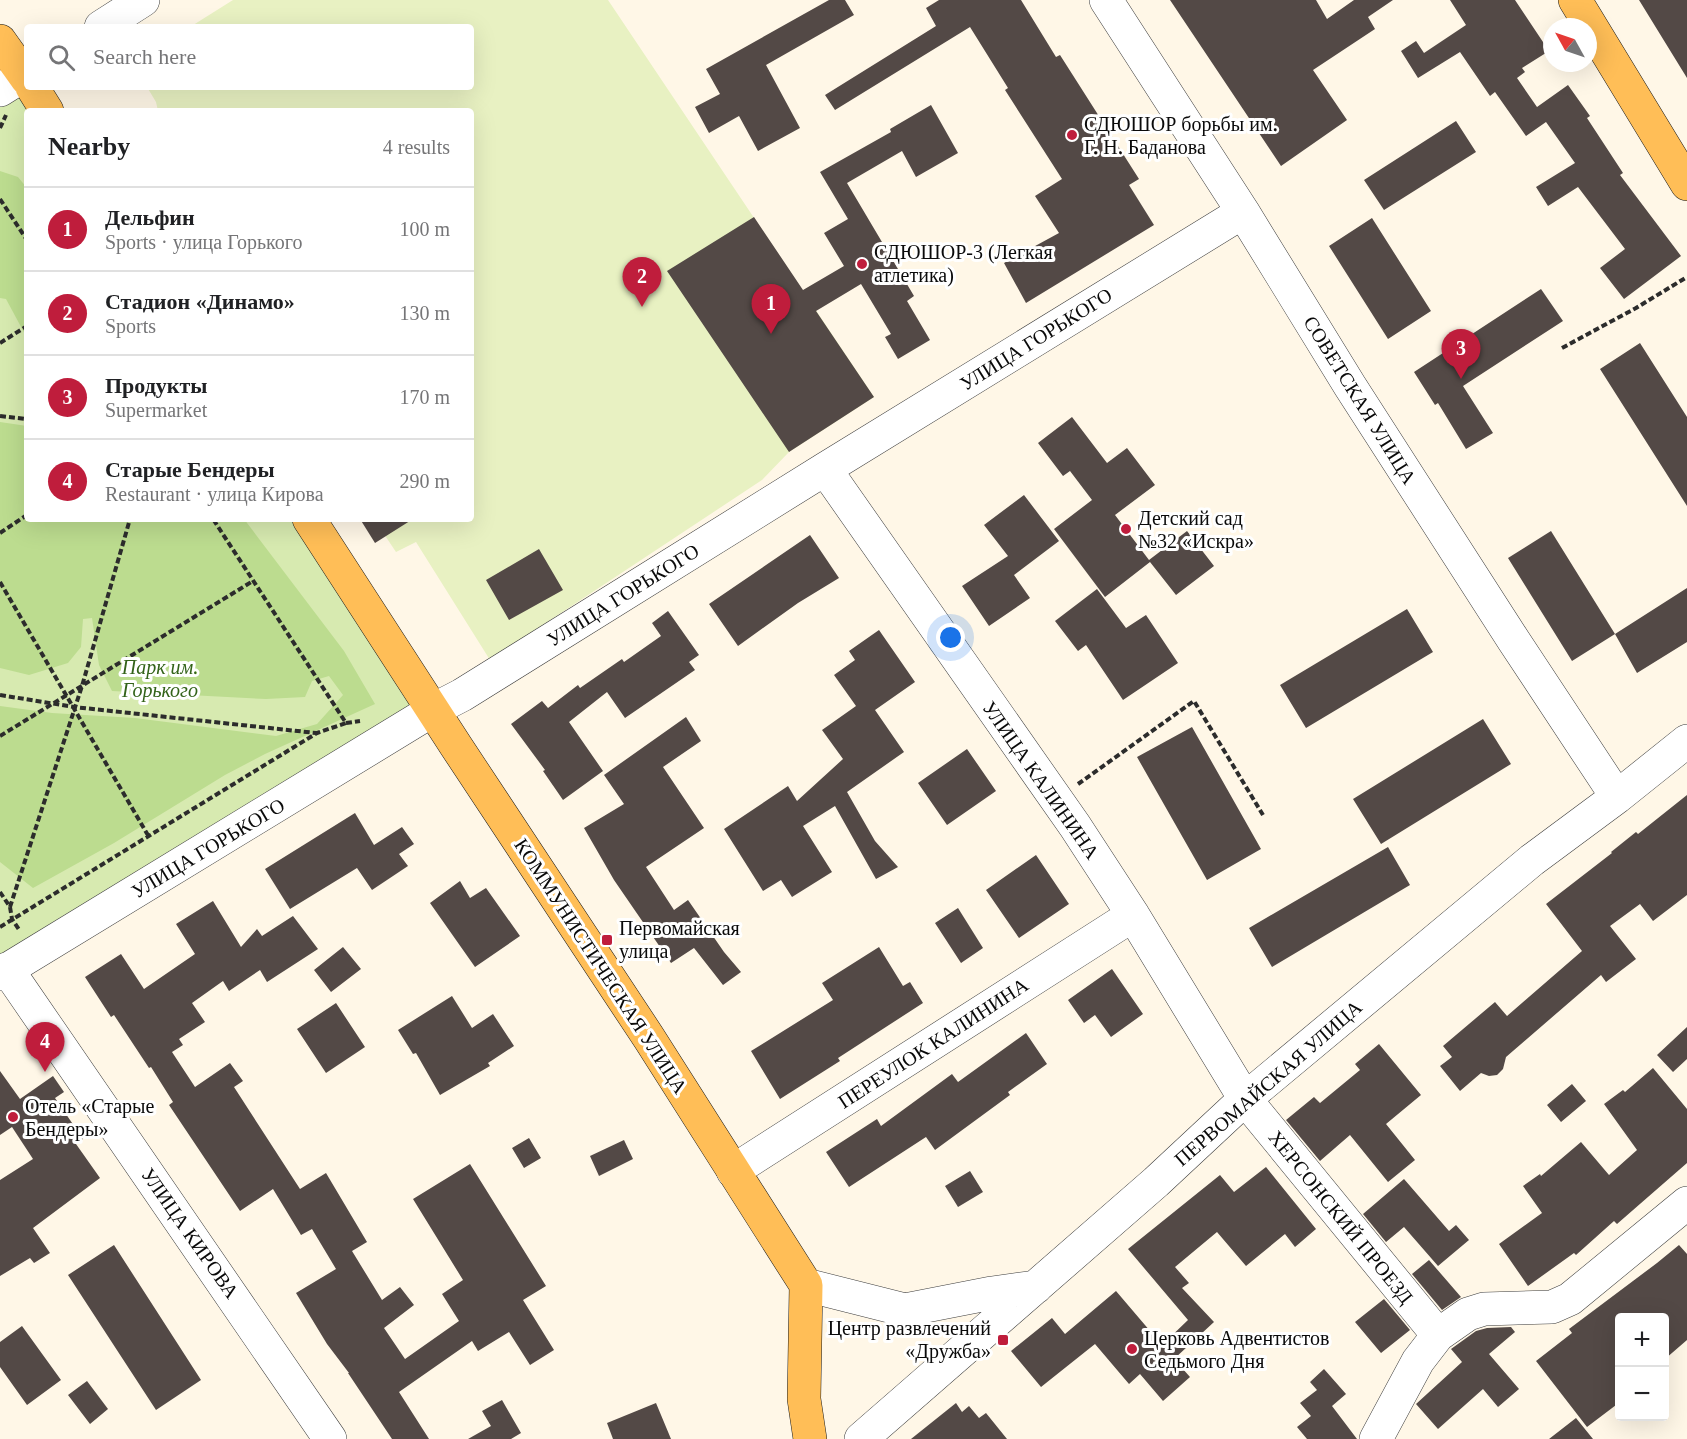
<!DOCTYPE html>
<meta charset="utf-8">
<style>
body{margin:0;font-family:Georgia,serif;background:#f6f6f6;color:#202124}
.controls{position:absolute;right:18px;bottom:18px;display:grid;overflow:hidden;border-radius:6px;box-shadow:0 6px 24px #0002}
.controls button{width:54px;height:54px;display:grid;place-items:center;padding:0;border:0;border-bottom:2px solid #e0e0e0;background:#fff;color:#202124;font:30px sans-serif}
.compass{position:absolute;left:1543px;top:18px;width:54px;height:54px;border-radius:50%;background:#fff;box-shadow:0 6px 24px #0002;rotate:310deg}
.you{position:absolute;left:951px;top:638px;width:21px;height:21px;margin:-15px;border:4px solid #fff;border-radius:50%;background:#1a73e8;box-shadow:0 0 0 9px #1a73e833}
.badge{display:grid;place-items:center;width:39px;height:39px;border-radius:50%;background:#bf1d3c;color:#fff;font-size:20px;font-weight:700}
.pin{position:absolute;translate:-50% -50px;filter:drop-shadow(0 2px 3px #0008)}
.pin::after{content:'';position:absolute;top:32px;width:21px;height:18px;background:inherit;clip-path:polygon(0 0,100% 0,50% 100%)}
.list{margin:0;padding:0;list-style:none}
h2{display:flex;justify-content:space-between;align-items:center;height:78px;margin:0;padding:0 24px;font-size:26px}
h2 small{font-size:20px;font-weight:400;color:#757577}
.list li{display:grid;grid-template-columns:39px 1fr auto;gap:18px;align-items:center;box-sizing:border-box;height:84px;padding:0 24px;border-top:2px solid #e0e0e0}
.list b{display:block;font-size:22px;white-space:nowrap}
.list p{margin:0;font-size:20px;white-space:nowrap;color:#757577}
.list em{font-size:20px;font-style:normal;color:#757577}
.icon{flex:none;width:33px;height:33px;fill:none;stroke:currentColor;stroke-width:2;stroke-linecap:round;stroke-linejoin:round}
.map{position:relative;flex:none;width:1687px;height:1439px;overflow:hidden}
.search{position:absolute;background:#fff;box-shadow:0 6px 24px #0002;left:24px;top:24px;width:450px;height:66px;display:flex;align-items:center;gap:15px;box-sizing:border-box;padding:0 21px;border-radius:6px;color:#757577;font-size:22px}
.panel{position:absolute;background:#fff;box-shadow:0 6px 24px #0002;left:24px;top:108px;width:450px;height:414px;border-radius:6px}
.map>svg:first-child{display:block}
.green{fill:#d7eab0}
.forest{fill:#bcdc8f}
.pitch{fill:#e8f1c2}
.building{fill:#534946}
.lines{fill:none;stroke-linecap:round;stroke-linejoin:round}
.minor-casing{stroke:#3d3d3d;stroke-width:34}
.major-casing{stroke:#1b1b1b;stroke-width:34}
.path{stroke:#2c2c2c;stroke-width:4;stroke-dasharray:6 3;stroke-linecap:butt}
.minor{stroke:#fff;stroke-width:33}
.major{stroke:#ffbe57;stroke-width:33}
.poi-dot{fill:#bf1d3c;stroke:#fff;stroke-width:2}
.labels{text-anchor:middle;dominant-baseline:central;stroke-width:6;stroke-linejoin:round;paint-order:stroke}
.poi-label{font-size:20px;fill:#0a0a0a;stroke:#fff;text-anchor:start}
.street-label{font-size:20px;fill:#0a0a0a;stroke:#fff}
.park-label{font-size:20px;font-style:italic;fill:#336319;stroke:#fff}
</style>
<div class="map">
<svg width="1687" height="1439" viewBox="0 0 1687 1439">
<rect width="100%" height="100%" fill="#fff7e7"/>
<path class="green" d="M24,75L47,111H27V519H309L433,710L66,914L0,956V90Z"/>
<path class="forest" d="M0,171L18,177L27,188V338L6,299L0,298Z
M0,422L27,426V488L25,489L27,491V519H244L344,651L375,704L265,754L225,775L114,843L33,888L0,862V706L52,713L135,718L276,736L317,724L343,695L329,676L312,681L305,697L266,699L112,691L99,665L92,618L83,619L81,647L68,663L29,675L0,668Z"/>
<path class="pitch" d="M233,0H608L874,397L789,452L762,480L490,660L416,542L396,552L374,519H471V111H158L156,102L147,87H471V27H190Z"/>
<path class="building" d="M829,0H845L854,15L766,65L800,128L758,151L739,116L709,133L695,107L720,94L706,69Z
M939,0H1021L1056,57L1060,55L1139,179L1129,185L1154,225L1026,303L1004,263L1059,233L1035,196L1062,179L1005,90L1008,88L970,27L835,110L825,95L936,26L926,8Z
M1170,0H1316L1327,19L1354,0H1393L1368,17L1375,29L1313,70L1347,120L1281,166Z
M1450,0H1515L1549,51L1522,68L1525,72L1517,78L1537,107L1568,85L1590,116L1587,118L1623,173L1620,175L1681,256L1624,299L1600,268L1625,249L1578,187L1548,206L1536,187L1575,163L1546,122L1526,136L1495,92L1490,96L1460,52L1418,78L1401,51L1416,41L1424,53L1466,25Z
M1639,0H1687V78Z
M931,105L958,153L916,177L902,151L847,183L914,296L907,301L930,340L898,359L885,337L891,334L861,284L816,311L874,397L789,452L667,271L754,217L803,290L844,266L824,233L848,219L820,172L891,132L890,129Z
M1456,121L1476,152L1384,210L1364,180Z
M1372,218L1431,311L1388,339L1329,246Z
M1541,289L1563,321L1463,386L1493,433L1466,449L1438,403L1435,405L1414,372Z
M1640,343L1687,417V506L1600,369Z
M1072,417L1107,463L1127,448L1155,485L1115,515L1149,560L1187,531L1214,566L1176,595L1150,562L1105,597L1054,529L1092,500L1070,471L1063,476L1038,443Z
M1024,495L1059,541L1014,575L1030,598L989,626L962,586L1008,556L984,525Z
M360,519H413L375,543Z
M1551,531L1615,634L1572,661L1508,558Z
M810,535L839,578L798,603L738,646L709,604Z
M539,549L563,590L509,620L486,580Z
M1687,588V642L1637,673L1615,634Z
M1097,589L1126,628L1146,615L1178,663L1123,700L1086,645L1078,651L1055,621Z
M1407,609L1433,652L1306,728L1280,685Z
M668,611L699,655L689,662L695,670L625,718L607,692L569,722L603,771L563,800L543,771L545,770L511,724L542,701L548,708L578,685L580,688L622,659L624,662L661,636L652,623Z
M879,630L915,682L875,710L904,752L847,792L875,841L898,867L876,879L835,806L803,826L832,872L792,897L781,880L763,891L724,829L788,786L797,801L843,759L822,730L856,706L834,675L855,660L849,651Z
M686,717L701,741L663,767L704,828L646,867L674,910L688,900L724,952L741,972L723,985L694,948L671,963L614,880L584,828L624,804L604,775Z
M1483,719L1511,764L1381,844L1353,799Z
M1192,727L1261,849L1207,880L1137,757Z
M967,749L996,791L947,825L918,783Z
M1687,795V895L1653,921L1640,904L1610,926L1636,959L1606,982L1601,975L1506,1057L1503,1069L1497,1075L1489,1076L1481,1073L1460,1091L1440,1066L1452,1057L1443,1046L1495,1002L1507,1016L1582,951L1546,904L1612,853L1611,852L1636,832L1638,834Z
M355,813L374,845L402,827L414,844L399,854L408,866L372,890L357,868L290,909L265,869Z
M1388,847L1410,885L1272,967L1249,928Z
M1036,855L1069,904L1019,938L986,890Z
M460,881L470,898L486,888L520,936L475,967L430,903Z
M213,901L241,947L257,929L262,936L293,916L318,949L267,982L260,970L229,991L223,981L192,1003L205,1022L179,1039L183,1045L172,1052L195,1087L230,1063L243,1081L234,1087L300,1189L326,1173L367,1242L352,1251L382,1300L400,1287L414,1305L384,1328L405,1359L459,1321L442,1294L463,1280L413,1199L470,1164L546,1286L523,1300L554,1350L530,1365L509,1332L478,1351L472,1341L399,1392L429,1439H392L348,1373H349L327,1344L296,1293L336,1269L312,1229L301,1235L273,1189L240,1211L169,1105L173,1102L151,1067L149,1068L114,1015L111,1017L85,977L121,954L144,989L195,954L176,924Z
M958,908L983,948L961,963L935,923Z
M343,947L361,969L331,992L314,970Z
M879,947L903,986L910,982L923,1003L838,1058L840,1061L780,1099L751,1051L833,1000L822,983Z
M1112,969L1143,1014L1111,1037L1095,1015L1084,1023L1068,1000Z
M452,996L472,1028L493,1014L514,1046L488,1063L490,1066L440,1095L416,1053L413,1054L398,1030Z
M336,1003L365,1047L326,1073L297,1029Z
M1687,1027V1059L1673,1072L1657,1055Z
M1026,1033L1047,1064L1008,1092L1010,1095L935,1150L926,1137L849,1187L826,1152L877,1119L881,1126L952,1074L958,1082Z
M1379,1044L1421,1095L1386,1124L1415,1160L1388,1182L1350,1135L1320,1161L1286,1120L1314,1097L1320,1103L1360,1070L1355,1064Z
M1653,1068L1687,1109V1163L1617,1224L1614,1221L1576,1255L1574,1253L1528,1286L1499,1244L1542,1213L1523,1186L1540,1174L1541,1176L1581,1142L1609,1175L1637,1150L1604,1104L1623,1090L1625,1092Z
M0,1071L20,1099L53,1076L64,1092L55,1098L83,1139L76,1144L100,1178L33,1228L50,1253L34,1263L30,1258L0,1276V1180L33,1159L12,1127L0,1135Z
M1572,1084L1586,1101L1561,1122L1547,1105Z
M529,1138L541,1158L524,1168L512,1148Z
M624,1140L633,1159L599,1176L590,1156Z
M1266,1167L1316,1229L1295,1247L1285,1234L1246,1266L1217,1232L1175,1267L1189,1283L1182,1288L1214,1322L1174,1359L1190,1377L1163,1401L1140,1374L1129,1384L1095,1344L1041,1387L1011,1351L1052,1318L1065,1334L1116,1291L1162,1345L1188,1320L1128,1249L1220,1175L1234,1192Z
M970,1171L983,1192L958,1207L945,1186Z
M1404,1179L1449,1231L1456,1225L1469,1240L1438,1266L1404,1227L1386,1242L1363,1214Z
M114,1245L201,1380L156,1410L68,1275Z
M1679,1245L1687,1254V1340L1665,1359V1317H1620V1402L1587,1427L1536,1361L1572,1333L1569,1329L1657,1263Z
M1429,1260L1461,1297L1442,1310L1412,1274Z
M1384,1299L1410,1330L1381,1353L1355,1322Z
M22,1326L61,1380L27,1405L0,1367V1342Z
M1511,1327L1515,1332L1489,1354L1519,1389L1498,1407L1483,1389L1438,1429L1416,1404L1462,1362L1451,1349L1476,1331L1487,1328Z
M1324,1369L1346,1394L1332,1406L1357,1439H1307L1297,1427L1311,1416L1300,1403L1317,1390L1310,1382Z
M87,1381L108,1409L90,1424L68,1395Z
M502,1400L521,1433L511,1439H468L491,1426L482,1411Z
M656,1403L671,1439H613L607,1423Z
M956,1403L962,1412L969,1406L979,1418L986,1413L1007,1439H911Z
M1576,1418L1593,1439H1549Z"/>
<g class="lines">
<g class="minor-casing">
<path id="minor" d="M1106,0L1243,212L1350,386L1514,641L1617,797
M101,27L143,0
M0,90L27,73
M825,469L1075,826L1133,915L1245,1099L1438,1335
M7,969L330,1439
M0,974L433,710L462,695L825,469L1243,212
M733,1171L1133,915
M806,1285L905,1310L992,1293L1036,1287
M861,1439L1156,1182L1245,1099L1532,860L1617,797L1687,741
M1376,1439L1418,1361L1438,1335L1468,1314L1484,1309L1552,1307L1570,1299L1687,1203"/>
</g>
<g class="major-casing">
<path id="major" d="M1575,0L1687,184
M0,41L27,79
M32,87L47,111
M309,519L456,746L649,1038L806,1285L804,1399L810,1439"/>
</g>
<path class="path" d="M0,128L6,115
M0,199L27,240
M0,343L27,326
M1562,348L1636,308L1687,277
M0,416L27,419
M0,533L27,515
M0,582L149,837
M0,695L74,707L316,733
M346,723L360,721
M0,736L253,581
M1078,784L1194,701L1263,815
M0,892L10,907L12,919L20,931
M10,907L82,686L130,519
M0,927L317,733L346,723L213,519"/>
<use href="#minor" class="minor"/>
<use href="#major" class="major"/>
</g>
<g class="poi-dot">
<circle cx="1072" cy="135" r="6"/>
<circle cx="862" cy="264" r="6"/>
<circle cx="1126" cy="529" r="6"/>
<rect x="601" y="934" width="12" height="12" rx="3"/>
<circle cx="13" cy="1117" r="6"/>
<rect x="997" y="1334" width="12" height="12" rx="3"/>
<circle cx="1132" cy="1349" r="6"/>
</g>
<g class="labels">
<g class="poi-label">
<text x="1084" y="124">СДЮШОР борьбы им.<tspan x="1084" dy="23">Г. Н. Баданова</tspan></text>
<text x="874" y="252">СДЮШОР-3 (Легкая<tspan x="874" dy="23">атлетика)</tspan></text>
<text x="1138" y="518">Детский сад<tspan x="1138" dy="23">№32 «Искра»</tspan></text>
<text x="619" y="928">Первомайская<tspan x="619" dy="23">улица</tspan></text>
<text x="25" y="1106">Отель «Старые<tspan x="25" dy="23">Бендеры»</tspan></text>
<text x="991" y="1328" text-anchor="end">Центр развлечений<tspan x="991" dy="23">«Дружба»</tspan></text>
<text x="1144" y="1338">Церковь Адвентистов<tspan x="1144" dy="23">Седьмого Дня</tspan></text>
</g>
<g class="street-label">
<text transform="translate(1036 339) rotate(-32)">УЛИЦА ГОРЬКОГО</text>
<text transform="translate(1360 400) rotate(58)">СОВЕТСКАЯ УЛИЦА</text>
<text transform="translate(623 595) rotate(-32)">УЛИЦА ГОРЬКОГО</text>
<text transform="translate(1041 780) rotate(55)">УЛИЦА КАЛИНИНА</text>
<text transform="translate(208 848) rotate(-31)">УЛИЦА ГОРЬКОГО</text>
<text transform="translate(601 966) rotate(57)">КОММУНИСТИЧЕСКАЯ УЛИЦА</text>
<text transform="translate(933 1043) rotate(-33)">ПЕРЕУЛОК КАЛИНИНА</text>
<text transform="translate(1268 1083) rotate(-41)">ПЕРВОМАЙСКАЯ УЛИЦА</text>
<text transform="translate(1341 1217) rotate(51)">ХЕРСОНСКИЙ ПРОЕЗД</text>
<text transform="translate(190 1233) rotate(55)">УЛИЦА КИРОВА</text>
</g>
<g class="park-label">
<text x="160" y="667">Парк им.<tspan x="160" dy="23">Горького</tspan></text>
</g>
</g>
</svg>
<div class="controls">
<button>+</button>
<button>−</button>
</div>
<svg class="compass" viewBox="-18 -18 36 36"><path d="M0-13l5 13h-10z" fill="#e53935"/><path d="M0 13l5-13h-10z" fill="#757577"/></svg>
<div class="you"></div>
<div class="pin badge" style="left:771px;top:334px">1</div>
<div class="pin badge" style="left:642px;top:307px">2</div>
<div class="pin badge" style="left:1461px;top:379px">3</div>
<div class="pin badge" style="left:45px;top:1072px">4</div>
<div class="search"><svg class="icon" aria-label="search" viewBox="0 0 24 24"><circle cx="10" cy="10" r="6"/><path d="M15 15l6 6"/></svg>Search here</div>
<section class="panel">
<h2>Nearby<small>4 results</small></h2>
<ul class="list">
<li><span class="badge">1</span><div><b>Дельфин</b><p>Sports · улица Горького</p></div><em>100 m</em></li>
<li><span class="badge">2</span><div><b>Стадион «Динамо»</b><p>Sports</p></div><em>130 m</em></li>
<li><span class="badge">3</span><div><b>Продукты</b><p>Supermarket</p></div><em>170 m</em></li>
<li><span class="badge">4</span><div><b>Старые Бендеры</b><p>Restaurant · улица Кирова</p></div><em>290 m</em></li>
</ul>
</section>
</div>
